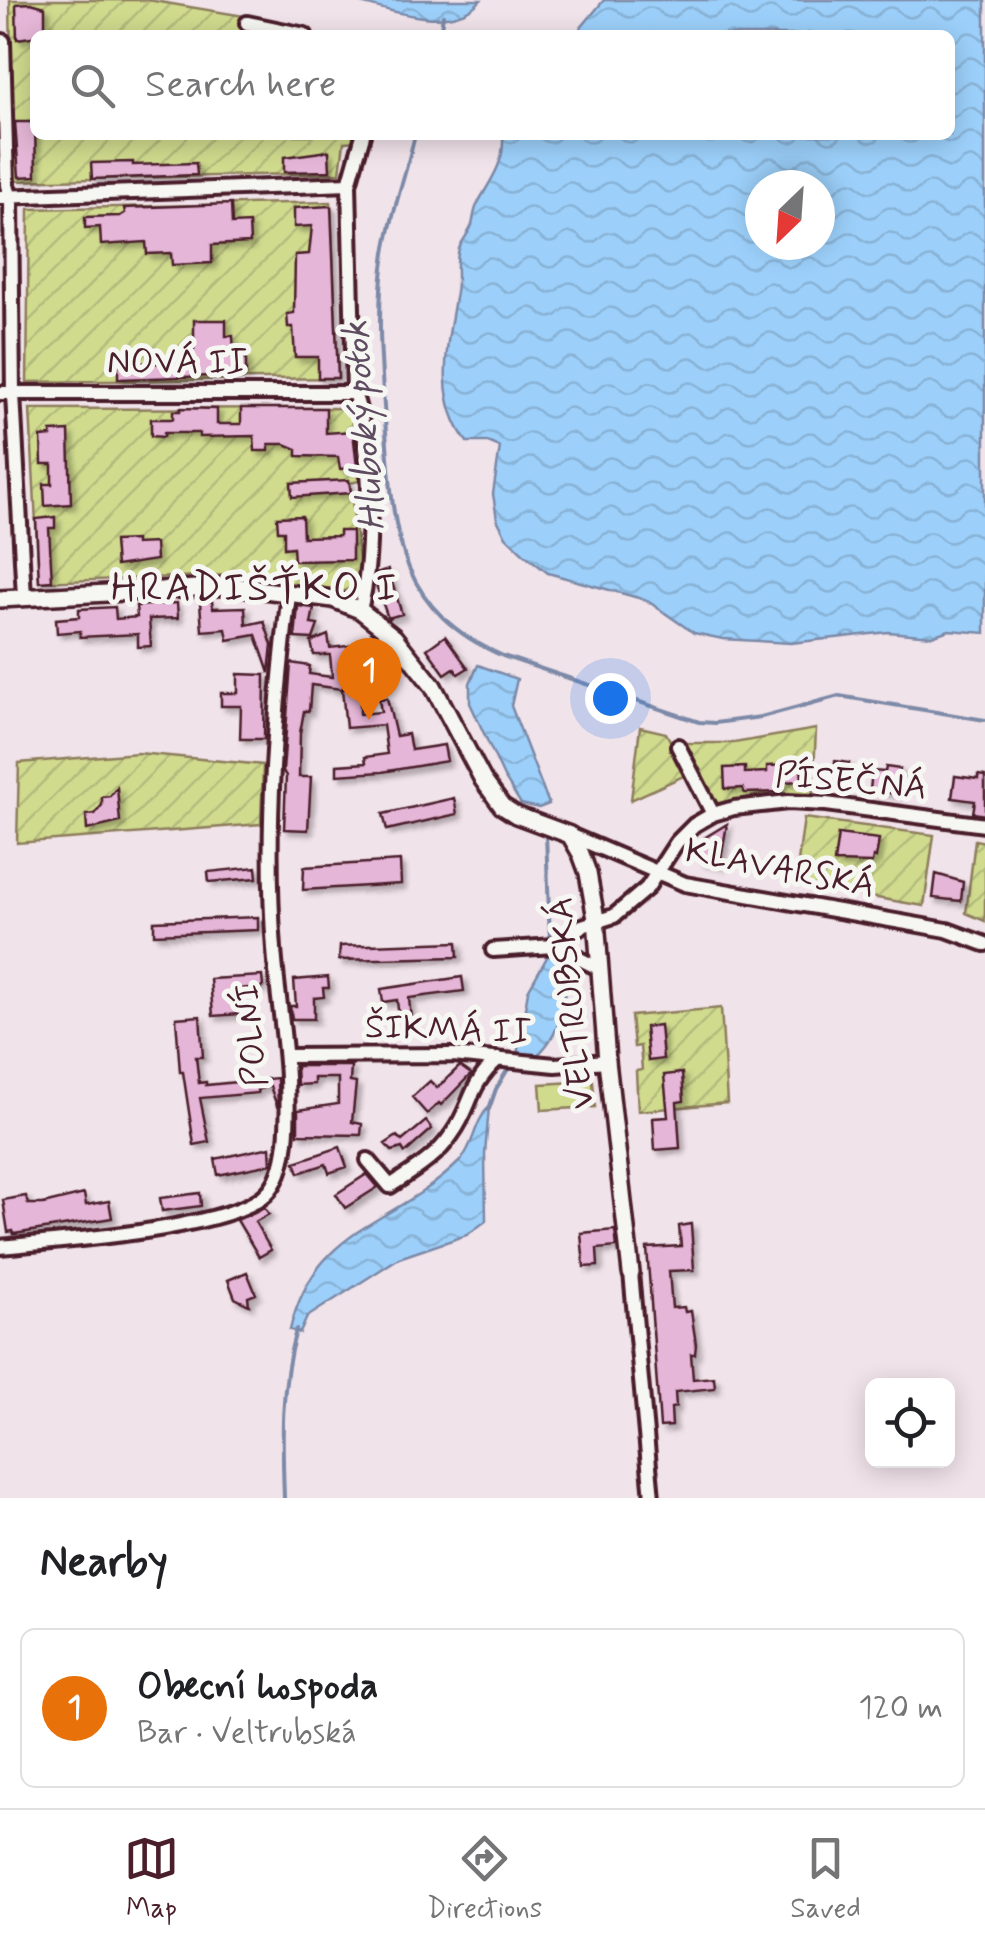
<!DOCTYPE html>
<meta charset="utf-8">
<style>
body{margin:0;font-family:Mynerve,sans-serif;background:#f2f2f2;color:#202124}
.controls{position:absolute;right:30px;bottom:30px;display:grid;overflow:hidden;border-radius:15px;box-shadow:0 5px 25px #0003}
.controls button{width:90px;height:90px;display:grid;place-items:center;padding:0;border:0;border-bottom:2px solid #e0e0e0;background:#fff;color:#202124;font:50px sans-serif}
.compass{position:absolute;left:745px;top:170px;width:90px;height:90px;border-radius:50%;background:#fff;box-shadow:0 5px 25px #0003;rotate:205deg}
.you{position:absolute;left:610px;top:698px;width:35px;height:35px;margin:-25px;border:8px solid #fff;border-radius:50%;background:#1a73e8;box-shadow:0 0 0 15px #1a73e833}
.badge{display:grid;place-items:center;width:65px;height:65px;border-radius:50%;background:#4a1f2b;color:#fff;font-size:32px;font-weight:700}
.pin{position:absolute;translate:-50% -82px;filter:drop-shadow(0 2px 5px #0008)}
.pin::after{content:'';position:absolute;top:52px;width:35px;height:30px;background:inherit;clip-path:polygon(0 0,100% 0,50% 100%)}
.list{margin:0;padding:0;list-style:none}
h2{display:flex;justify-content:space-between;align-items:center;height:130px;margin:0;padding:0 40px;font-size:42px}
h2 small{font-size:32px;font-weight:400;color:#757577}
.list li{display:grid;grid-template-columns:65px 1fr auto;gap:30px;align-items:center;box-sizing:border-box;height:160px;margin:0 20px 20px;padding:0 20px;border:2px solid #e0e0e0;border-radius:15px}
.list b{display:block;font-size:38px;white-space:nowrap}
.list p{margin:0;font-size:32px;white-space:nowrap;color:#757577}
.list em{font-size:32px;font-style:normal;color:#757577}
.icon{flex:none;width:55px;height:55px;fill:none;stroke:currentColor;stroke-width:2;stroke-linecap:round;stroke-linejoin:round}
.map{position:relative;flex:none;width:985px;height:1498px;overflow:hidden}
.search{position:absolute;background:#fff;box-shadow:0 5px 25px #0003;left:30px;right:30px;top:30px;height:110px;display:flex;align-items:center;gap:25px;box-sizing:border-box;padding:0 35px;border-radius:15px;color:#757577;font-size:38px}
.sheet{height:310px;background:#fff}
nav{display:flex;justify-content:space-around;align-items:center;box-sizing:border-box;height:140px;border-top:2px solid #e0e0e0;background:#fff;font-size:28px;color:#757577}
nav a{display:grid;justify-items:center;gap:5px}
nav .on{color:#4a1f2b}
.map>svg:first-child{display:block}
.garden{fill:url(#garden-furrows);stroke:#8d7d5c;stroke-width:2.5}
.pitch{fill:#d0db8e;stroke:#8d7d5c;stroke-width:2.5}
.water{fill:url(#water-waves);stroke:#7b89a7;stroke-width:2.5;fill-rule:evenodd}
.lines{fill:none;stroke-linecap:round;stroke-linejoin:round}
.stream{stroke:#7b89a7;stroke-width:4}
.building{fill:#e5b6d7;stroke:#4a1f2b;stroke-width:2.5;filter:url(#shadow)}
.minor-casing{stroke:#4a1f2b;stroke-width:20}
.tertiary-casing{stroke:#4a1f2b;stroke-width:22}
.minor{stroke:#f6f6f2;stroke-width:12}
.tertiary{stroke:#f6f6f2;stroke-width:15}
.labels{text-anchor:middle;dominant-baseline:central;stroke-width:10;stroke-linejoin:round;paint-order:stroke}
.street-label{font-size:35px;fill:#4a1f2b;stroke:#f6f6f2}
.water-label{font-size:38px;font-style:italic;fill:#5e4b5f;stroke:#f6f6f2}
.quarter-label{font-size:40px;letter-spacing:2.5px;fill:#4a1f2b;stroke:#f6f6f2}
</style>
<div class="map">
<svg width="985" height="1498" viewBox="0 0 985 1498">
<defs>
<pattern id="garden-furrows" width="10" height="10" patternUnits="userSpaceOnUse" patternTransform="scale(2.5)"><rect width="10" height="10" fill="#d0db8e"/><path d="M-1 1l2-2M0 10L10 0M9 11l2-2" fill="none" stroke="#b4bc7b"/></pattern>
<pattern id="water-waves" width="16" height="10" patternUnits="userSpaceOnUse" patternTransform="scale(2.5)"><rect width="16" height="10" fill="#9cd0fa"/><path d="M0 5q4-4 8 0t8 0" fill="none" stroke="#88b2d6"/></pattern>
<filter id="shadow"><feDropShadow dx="4.5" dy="4.5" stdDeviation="2.5" flood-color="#0004"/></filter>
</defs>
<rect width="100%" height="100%" fill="#f1e3ea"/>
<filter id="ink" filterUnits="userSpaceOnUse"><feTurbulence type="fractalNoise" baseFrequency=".01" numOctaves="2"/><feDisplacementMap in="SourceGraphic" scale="20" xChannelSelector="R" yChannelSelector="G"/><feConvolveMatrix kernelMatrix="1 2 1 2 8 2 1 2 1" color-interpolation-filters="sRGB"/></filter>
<g filter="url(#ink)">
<path class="garden" d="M10,0H148L244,16V35H35V135H358L357,141L344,142L340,173L13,181Z
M331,202L338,378L27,382L29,209Z
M349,408C359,429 358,458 359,481L350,483L360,567L356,584L345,591L231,580L230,575L39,582L30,409Z
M640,727L666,733L688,774L631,800Z
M816,729L813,794L761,795L714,804L685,743H734Z
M138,753L263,765L261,824L17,843L19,763Z
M804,818L934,835L924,906L795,884Z
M975,840L985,842V921L966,913Z
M721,1008L727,1103L638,1111L636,1071L642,1070L640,1046L634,1047L631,1016Z"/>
<path class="pitch" d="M593,1081L595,1107L542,1110L540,1084Z"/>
<path class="water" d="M349,0H481C450,35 388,9 349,0Z
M604,0H985V633L949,630L932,636L888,632L791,643L723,639L694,633L646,600L548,573L524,554L506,537L497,519L493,494L500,447L488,442H467C433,397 448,343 456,292C459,276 454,260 460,246C464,238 469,233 472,225C474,217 474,210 478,203C490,181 504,164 503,139L506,135H950V35H575ZM820,185V245H760V185Z
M478,665L517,679L511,706L549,804L539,808L521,804L504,777L470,703V683Z
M550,952L556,953C574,983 563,1035 536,1056L517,1055L528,991Z
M489,1107L485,1154L486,1221L467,1235L399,1258L307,1317L300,1333L290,1330C315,1224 395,1226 460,1161C474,1146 474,1122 489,1107Z"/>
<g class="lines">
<path class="stream" d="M440,35L443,15
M415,135C406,174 391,214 385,253C376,309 381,364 385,420C394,524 391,607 503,656L699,722L715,723L761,717L839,696L985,720
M546,834L550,940
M489,1109L496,1089L508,1069
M284,1498C282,1441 280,1386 296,1330"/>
</g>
<path class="building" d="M31,3L45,7V35L17,39L16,4Z
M15,122H35L36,176L19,177Z
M329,151L330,171L284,172V157Z
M133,162V165L196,163L197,175L92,179L91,163Z
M231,204L232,224L249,223L250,243L212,245V263L172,265L171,253L147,254L146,242L101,245L100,227L85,228V217L120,216L125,213L124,208Z
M331,206L338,378H318V357H295L293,327H288L287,314L294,313L295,255L309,254L312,226L294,227V208Z
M194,320H226V336H233L234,355L246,356V375L118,379V362L182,364L183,348L194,349Z
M180,408L217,409V424H241V408H326V433L353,431L357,467L340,469L338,457L297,456V449L285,444H269V451H255L254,436L199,437V433H164V437L151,436V419H173V411H180Z
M69,431L71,504L45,506L44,484H52V464H42L41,437L51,436V432Z
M349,480L351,493L292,497L291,483Z
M302,516L303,537L339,536V531H352V560L294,561L293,547L284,548V531H278L277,517Z
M55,517V528H49L52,581L39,582L36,519Z
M135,540V544L155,543L156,560L116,566L114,541Z
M388,570L402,614L388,618L376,585V574Z
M212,601L213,608L245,607L246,625L264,621L272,645L269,673L256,635L228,640L226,629L202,631L200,602Z
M177,603L178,618L149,619L151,646L138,647V634L80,637V631L57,633L56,619L79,617V609L115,607L116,619L137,617L136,606Z
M298,606L314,608L311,624L318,625L313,639L295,638Z
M328,635L330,648L366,644V637L377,638L379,655L344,659L343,689H360V714L381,712L379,699L387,698L396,736L408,734L411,750L444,745L447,761L382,772L337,775V765L366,763L365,757L387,754L383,725L346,728L342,689L311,685L309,711H304L300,733L299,777H311L308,830L284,829L286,776L283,771L291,663L310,666L309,674L332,677L330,655H314L311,642Z
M445,636L468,668L458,674L454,668L445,674L427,649Z
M238,674L265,675L264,739H240L241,706H221V693H238Z
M835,761L849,763L847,786L820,783L822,764L835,765Z
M801,765L802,781L781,782V792L744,793L743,788L725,789L724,768L745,767V773L767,772V766Z
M886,767L900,769L897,794L870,790L872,771L885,772Z
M978,775L985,776V815L973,813L975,801L952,798L955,776L978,779Z
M117,787L120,822L87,830L86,815L95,814L102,805V797L110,796Z
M454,798L457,814L387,830L383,814Z
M727,824L720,865L700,861L704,838Z
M838,834L879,839L876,858L873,857L872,863L834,862Z
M400,861L401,884L303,890L304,867Z
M256,867L257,878L209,882L208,872Z
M936,874L963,882L961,901L933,898Z
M258,917V930L154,934V921Z
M457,942L458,957L339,960L340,946Z
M262,976L263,987L238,989L240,1014L213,1016L210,979Z
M328,977L329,988H323L324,997L314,998V1019H292L290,1006H296L294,980Z
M462,977L464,991L409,998L411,1019L399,1020L397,1000L383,1002L381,989Z
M200,1016L203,1057H196L199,1083L206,1082V1085L277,1078L278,1109L270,1086L257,1090L258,1093L200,1098L209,1142L194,1145L183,1072H180L176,1018Z
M660,1025L663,1059L648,1061L645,1027Z
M296,1066H351L350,1082L356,1083L352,1122L362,1124L361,1135L298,1134V1110L338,1104V1078H314V1084L297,1085Z
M460,1066L471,1074L441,1105L439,1103L427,1114L412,1097L430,1081L437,1088Z
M682,1073L684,1101L677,1102L680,1148L655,1150L653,1118L668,1117L664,1075Z
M426,1121L432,1129L405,1153L402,1148L392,1151L385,1144L397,1136L402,1141Z
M270,1147L271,1164L218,1175L215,1159Z
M340,1147L347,1167L329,1173L326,1164L299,1173L295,1162Z
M367,1174L378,1187L345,1208L336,1194Z
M200,1193L201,1206L162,1211L160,1198Z
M84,1194L86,1205L109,1201L112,1218L14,1234L13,1231L8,1232L3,1200L26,1196L28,1204H43Z
M264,1207L269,1214L255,1222L271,1250L259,1257L237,1220Z
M691,1224L694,1270L669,1271L672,1308L684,1307L685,1312L691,1311L696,1344L695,1354H691L693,1379L714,1377L715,1388L675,1392L676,1407L671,1408L672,1426L660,1427L647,1248L681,1246L679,1226Z
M615,1230L617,1247L597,1249L598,1266L584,1267L581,1233Z
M247,1272L256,1294L248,1297L249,1305L235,1298L228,1280Z"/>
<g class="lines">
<g class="minor-casing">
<path id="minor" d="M247,23L305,35
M3,41L7,185L11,199L13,394L24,597
M0,197L349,184
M0,393H354
M360,610C374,556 373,445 354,393L349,184L363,135
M678,746L713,814
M570,835L685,884L947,930L985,944
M554,946L600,969
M493,950L554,946L582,926L614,916L647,888L677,842L694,825L713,814L734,808L788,802L826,804L985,825
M286,1056L453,1055L555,1065L607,1061
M368,1160L390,1186C413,1171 437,1157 452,1134C473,1105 467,1087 498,1059
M0,1247C56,1241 229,1230 266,1194C291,1171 288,1110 287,1078C285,1035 277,992 274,949C265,829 275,711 289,593
M631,1273L652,1498"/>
</g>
<g class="tertiary-casing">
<path id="tertiary" d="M0,599L233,586L333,599L360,610L394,637L433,686L483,780L502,806L516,815L570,835L581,854L588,873L596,919L607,1061L631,1273"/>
</g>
<use href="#minor" class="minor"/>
<use href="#tertiary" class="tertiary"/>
</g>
</g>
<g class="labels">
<g class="street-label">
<text x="177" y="363">NOVÁ II</text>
<text transform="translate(851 782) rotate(5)">PÍSEČNÁ</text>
<text transform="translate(780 869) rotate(11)">KLAVARSKÁ</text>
<text transform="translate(572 1003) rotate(-96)">VELTRUBSKÁ</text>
<text transform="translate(448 1030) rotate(2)">ŠIKMÁ II</text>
<text transform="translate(252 1035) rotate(-95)">POLNÍ</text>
</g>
<g class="water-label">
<text transform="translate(365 426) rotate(-95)">Hluboký potok</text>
</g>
<g class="quarter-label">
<text x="255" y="589">HRADIŠŤKO I</text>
</g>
</g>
</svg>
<div class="controls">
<button><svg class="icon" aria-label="locate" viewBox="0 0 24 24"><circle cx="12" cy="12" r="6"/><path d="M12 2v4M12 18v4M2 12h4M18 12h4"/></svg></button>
</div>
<svg class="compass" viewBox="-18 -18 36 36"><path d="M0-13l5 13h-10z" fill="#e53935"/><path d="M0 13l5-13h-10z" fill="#757577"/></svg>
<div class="you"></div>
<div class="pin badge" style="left:369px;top:720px;background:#e8710a">1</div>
<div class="search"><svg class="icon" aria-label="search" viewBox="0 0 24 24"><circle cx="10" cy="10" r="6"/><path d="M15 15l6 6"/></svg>Search here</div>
</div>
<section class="sheet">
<h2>Nearby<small></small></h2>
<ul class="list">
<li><span class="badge" style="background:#e8710a">1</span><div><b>Obecní hospoda</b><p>Bar · Veltrubská</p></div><em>120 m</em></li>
</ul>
</section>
<nav>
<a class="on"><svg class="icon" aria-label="map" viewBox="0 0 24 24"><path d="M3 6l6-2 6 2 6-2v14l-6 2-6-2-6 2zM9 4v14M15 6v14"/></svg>Map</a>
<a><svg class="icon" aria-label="directions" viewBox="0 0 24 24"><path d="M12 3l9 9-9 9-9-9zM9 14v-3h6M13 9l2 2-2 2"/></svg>Directions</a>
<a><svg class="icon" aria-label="saved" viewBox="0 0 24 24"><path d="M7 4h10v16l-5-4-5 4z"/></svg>Saved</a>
</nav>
